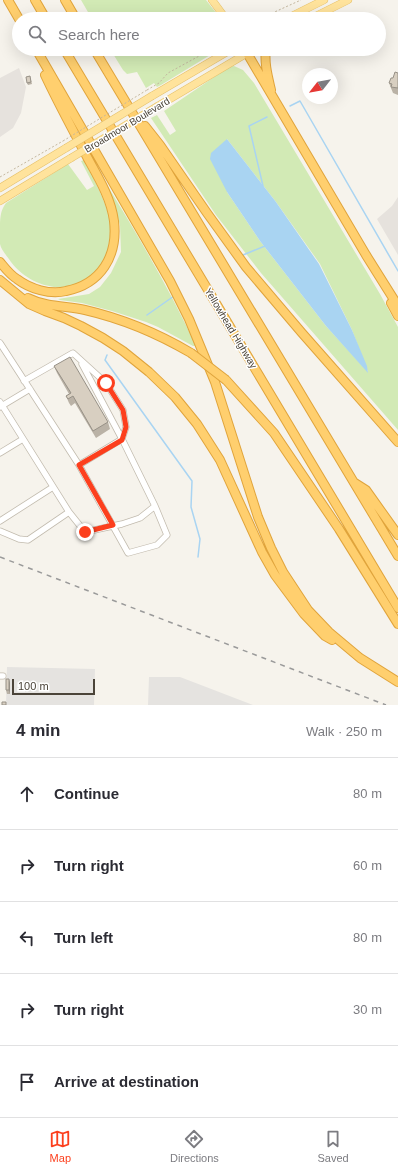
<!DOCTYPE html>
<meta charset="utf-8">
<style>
body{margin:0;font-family:Arial,sans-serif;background:#f7f7f7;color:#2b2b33}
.compass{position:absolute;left:302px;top:68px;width:36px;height:36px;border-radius:50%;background:#fff;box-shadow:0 4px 16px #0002;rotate:239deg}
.scale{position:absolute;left:12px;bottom:10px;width:83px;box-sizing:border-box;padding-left:4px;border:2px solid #4b4439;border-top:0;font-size:11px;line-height:14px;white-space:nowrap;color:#4b4439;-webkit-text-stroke:3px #fff;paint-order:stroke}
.stop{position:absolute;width:12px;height:12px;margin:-9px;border:3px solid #fc3f1d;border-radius:50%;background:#fff}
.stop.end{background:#fc3f1d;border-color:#fff;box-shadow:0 1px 4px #0008}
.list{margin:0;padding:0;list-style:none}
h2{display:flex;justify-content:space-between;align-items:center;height:52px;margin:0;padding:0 16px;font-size:17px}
h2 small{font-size:13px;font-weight:400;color:#7c7c81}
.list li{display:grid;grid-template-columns:26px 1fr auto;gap:12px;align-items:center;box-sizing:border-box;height:72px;padding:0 16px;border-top:1px solid #e1e1e2}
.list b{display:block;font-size:15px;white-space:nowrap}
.list em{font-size:13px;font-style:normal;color:#7c7c81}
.icon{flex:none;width:22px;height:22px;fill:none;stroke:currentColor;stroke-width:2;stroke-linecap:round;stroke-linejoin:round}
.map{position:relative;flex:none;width:398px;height:705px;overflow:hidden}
.search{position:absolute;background:#fff;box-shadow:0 4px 16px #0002;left:12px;right:12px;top:12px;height:44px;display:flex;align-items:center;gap:10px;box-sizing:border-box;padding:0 14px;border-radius:22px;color:#7c7c81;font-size:15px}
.sheet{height:412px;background:#fff}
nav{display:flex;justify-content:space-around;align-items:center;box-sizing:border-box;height:56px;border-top:1px solid #e1e1e2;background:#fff;font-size:11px;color:#7c7c81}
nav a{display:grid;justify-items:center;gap:2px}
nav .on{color:#fc3f1d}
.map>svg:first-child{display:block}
.industrial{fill:#e6e2dd}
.green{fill:#d2eab5;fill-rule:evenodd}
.parking{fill:#e5e3e0}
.water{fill:#a9d4f2}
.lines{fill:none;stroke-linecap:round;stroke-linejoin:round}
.stream{stroke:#a9d4f2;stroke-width:1.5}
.minor-casing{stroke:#c2bbae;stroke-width:7}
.major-casing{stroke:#e6c16a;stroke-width:8}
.highway-casing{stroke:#e0a43c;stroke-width:10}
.path{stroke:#c4b79f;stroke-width:1;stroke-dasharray:2 2;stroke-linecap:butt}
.minor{stroke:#fff;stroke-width:5.5}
.major{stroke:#ffe39c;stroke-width:7}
.highway{stroke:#ffcf6e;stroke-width:8}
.rail{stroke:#9a9a9a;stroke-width:1.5;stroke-dasharray:5 5;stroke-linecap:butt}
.major-bridge-casing{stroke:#e6c16a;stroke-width:8;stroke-linecap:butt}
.highway-bridge-casing{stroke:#e0a43c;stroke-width:10;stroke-linecap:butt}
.path-bridge{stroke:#c4b79f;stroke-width:1;stroke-dasharray:2 2;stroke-linecap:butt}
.major-bridge{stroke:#ffe39c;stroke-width:7}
.highway-bridge{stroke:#ffcf6e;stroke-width:8}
.wall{fill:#bab2a6}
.shaded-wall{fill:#979187}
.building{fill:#d8cfc1;stroke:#979187}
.route{stroke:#fc3f1d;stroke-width:5}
.labels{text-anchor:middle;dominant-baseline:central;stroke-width:3;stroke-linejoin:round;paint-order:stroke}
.street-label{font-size:10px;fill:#4b4439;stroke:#fff}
</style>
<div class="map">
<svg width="398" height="705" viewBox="0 0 398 705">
<rect width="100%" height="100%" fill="#f6f3ec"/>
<path class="industrial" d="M19,68L26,87L21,113L13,128L0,137V78Z
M398,197V255L377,219L392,206Z"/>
<path class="green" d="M81,0H206L221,19H92Z
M110,49H220L161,85L157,87L154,83L146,88L137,72L127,74L123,70Z
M234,66L243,70L254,83L343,232L380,294L398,327V430L261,273L216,215L151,118L157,115L170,135L176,131L164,111L229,67ZM227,139L276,202L320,264L352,330L368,372L326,326L260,241L227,192Z
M84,160C95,182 113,212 111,237C111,247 107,254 103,263C82,299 34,292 11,262C8,257 1,250 0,244C0,239 0,233 0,229C0,219 0,211 6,203L68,164L87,190L94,186L81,161Z
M104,180C137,234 169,288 196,346H193L158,327L146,322L112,311L82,303L60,300L58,299L89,294L100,287L111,273L121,252L120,225L113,200L103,181Z"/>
<path class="parking" d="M7,667L95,669L94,705H6Z
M149,677H180L253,705H148Z"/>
<path class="water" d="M227,139L276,202L319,264L352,330L367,366L368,373L326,326L260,241L227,192L210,159L211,153Z"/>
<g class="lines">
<path class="stream" d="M290,106L300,101L398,271
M263,186L249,126L267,117
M243,255L265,246
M147,315L174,296
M107,355L105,360L192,481L191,507L200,539L198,557"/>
<g class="minor-casing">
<path id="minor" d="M0,343L79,465
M82,364L122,439
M24,381L73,353L106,383L123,410L126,427L122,439
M0,402L69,512
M0,407L30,389
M0,453L23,439
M0,521L53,487
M0,531L19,539L28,540L69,512L85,532L122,524L140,518L155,506L122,439L79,465L128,553L157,545L167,535L155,506
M0,676H3"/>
</g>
<g class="major-casing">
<path id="major" d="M212,0L226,19
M286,19L324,0
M310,19L348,0
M152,96L232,49
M158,106L254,49
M0,188L66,148
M0,201L71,158"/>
</g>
<g class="highway-casing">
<path id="highway" d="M8,0L19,19
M35,0L46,19
M65,0L76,19
M36,49L170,281L189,319L215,382L258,517L271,548L283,572L308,610L329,632L360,658L398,682
M64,49L398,608
M94,49L398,556
M266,49C264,63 268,77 271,90
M247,53L366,255L398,306
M145,126L160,145L207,213L246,267L302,333L398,442
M0,262C5,268 10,275 17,279C30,289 50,295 66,291C101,284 118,256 114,221C111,198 98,177 87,157C73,130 58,103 45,75
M0,280L29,304L45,311L64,318L81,326L103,338L123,351L149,372L175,397L197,424L220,460L262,552L275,575L304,614L325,636L332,640
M28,298C46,307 67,306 85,310C124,319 157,333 191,353
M391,303L398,316
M226,380L274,433L339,529L398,624
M355,483L366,490L398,535"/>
</g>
<path class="path" d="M246,19V17L268,15L301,0
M147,90L159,83L168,73L212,49
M0,177L63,141"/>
<use href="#minor" class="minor"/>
<use href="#major" class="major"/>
<use href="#highway" class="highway"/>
<path class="rail" d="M0,557L386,705"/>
<g class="major-bridge-casing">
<path id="major-bridge" d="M66,148L152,96
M71,158L158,106"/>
</g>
<g class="highway-bridge-casing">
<path id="highway-bridge" d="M191,353L226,380"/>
</g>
<path class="path-bridge" d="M63,141L147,90"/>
<use href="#major-bridge" class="major-bridge"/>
<use href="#highway-bridge" class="highway-bridge"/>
</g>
<path class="wall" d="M398,73V95L393,93L389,83Z
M30,76L32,84L28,85L27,83Z
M54,366L108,422L110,429L96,438L75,403L71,406L69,403L66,396L69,394L57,373Z
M9,679L10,683V694H7L6,690Z"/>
<path class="shaded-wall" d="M9,679L10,683V694L9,690Z"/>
<path class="building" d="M395,72L398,73V88L391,87L392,84L389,83L391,78H393Z
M30,76L31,82L27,83L26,77Z
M70,357L108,422L93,431L73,396L68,399L66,396L71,393L54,366Z
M6,679H9V690H6Z
M2,702H6V705H2Z"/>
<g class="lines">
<path class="route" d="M85,532L113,525L79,465L122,440L126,427L123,410L106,383"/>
</g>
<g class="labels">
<g class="street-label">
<text transform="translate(127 125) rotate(-31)">Broadmoor Boulevard</text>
<text transform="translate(231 328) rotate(59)">Yellowhead Highway</text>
</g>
</g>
</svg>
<svg class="compass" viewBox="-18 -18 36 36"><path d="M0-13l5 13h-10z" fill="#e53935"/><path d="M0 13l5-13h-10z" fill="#7c7c81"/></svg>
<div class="scale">100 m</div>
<div class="stop" style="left:106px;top:383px"></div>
<div class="stop end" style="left:85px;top:532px"></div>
<div class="search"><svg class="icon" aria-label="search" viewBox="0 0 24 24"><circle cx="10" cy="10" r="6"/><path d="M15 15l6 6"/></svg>Search here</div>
</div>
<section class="sheet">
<h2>4 min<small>Walk · 250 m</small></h2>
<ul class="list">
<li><svg class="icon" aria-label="ahead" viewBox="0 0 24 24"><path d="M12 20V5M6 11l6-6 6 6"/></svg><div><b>Continue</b></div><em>80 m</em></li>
<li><svg class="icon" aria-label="right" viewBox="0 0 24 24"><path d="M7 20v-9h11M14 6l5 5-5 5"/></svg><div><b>Turn right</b></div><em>60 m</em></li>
<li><svg class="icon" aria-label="left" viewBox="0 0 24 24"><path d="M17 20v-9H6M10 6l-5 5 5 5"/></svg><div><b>Turn left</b></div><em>80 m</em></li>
<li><svg class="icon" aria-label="right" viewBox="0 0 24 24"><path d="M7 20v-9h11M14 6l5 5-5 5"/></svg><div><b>Turn right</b></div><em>30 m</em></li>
<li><svg class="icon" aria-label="arrive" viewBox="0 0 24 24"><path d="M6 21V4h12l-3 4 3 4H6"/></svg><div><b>Arrive at destination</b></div></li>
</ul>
</section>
<nav>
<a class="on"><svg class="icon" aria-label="map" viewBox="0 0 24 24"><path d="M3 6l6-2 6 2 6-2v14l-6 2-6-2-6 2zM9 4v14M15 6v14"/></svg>Map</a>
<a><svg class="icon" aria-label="directions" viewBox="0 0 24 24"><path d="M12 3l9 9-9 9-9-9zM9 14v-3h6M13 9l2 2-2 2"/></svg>Directions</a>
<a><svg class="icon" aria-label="saved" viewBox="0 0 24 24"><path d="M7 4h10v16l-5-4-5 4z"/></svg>Saved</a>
</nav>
